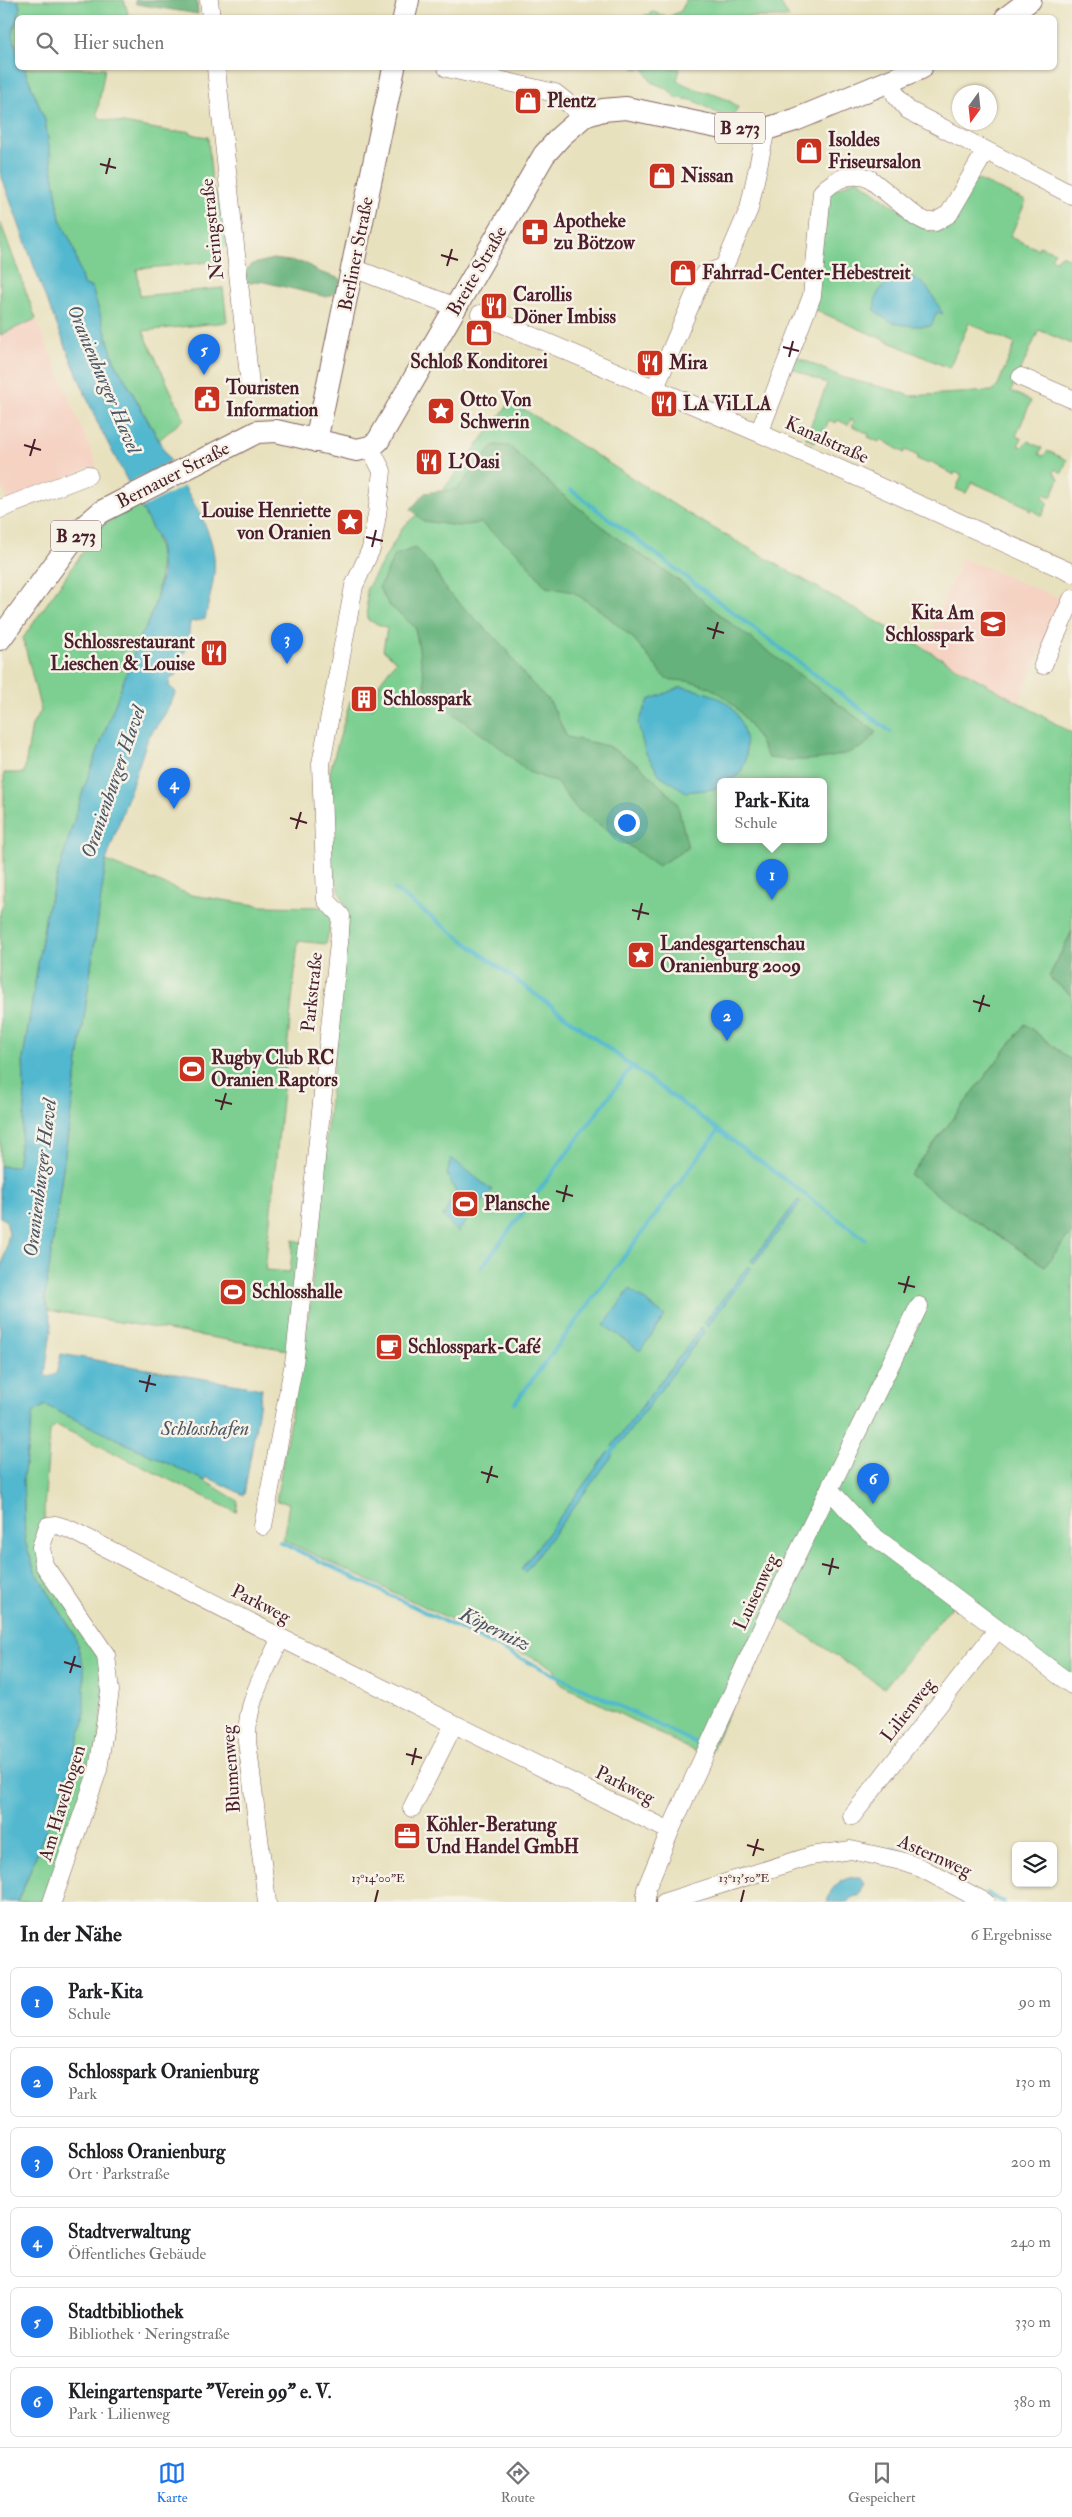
<!DOCTYPE html>
<html lang="de">
<meta charset="utf-8">
<style>
body{margin:0;font-family:"IM FELL Double Pica",serif;background:#f6f6f6;color:#202124}
.controls{position:absolute;right:15px;bottom:15px;display:grid;overflow:hidden;border-radius:8px;box-shadow:0 1px 4px #0004}
.controls button{width:45px;height:45px;display:grid;place-items:center;padding:0;border:0;border-bottom:1px solid #e0e0e0;background:#fff;color:#202124;font:25px sans-serif}
.compass{position:absolute;left:952px;top:85px;width:45px;height:45px;border-radius:50%;background:#fff;box-shadow:0 1px 4px #0004;rotate:195deg}
.you{position:absolute;left:626px;top:822px;width:18px;height:18px;margin:-12px;border:4px solid #fff;border-radius:50%;background:#1a73e8;box-shadow:0 0 0 8px #1a73e833}
.badge{display:grid;place-items:center;width:32px;height:32px;border-radius:50%;background:#1a73e8;color:#fff;font-size:16px;font-weight:700}
.pin{position:absolute;translate:-50% -41px;filter:drop-shadow(0 1px 2px #0008)}
.pin::after{content:'';position:absolute;top:26px;width:18px;height:15px;background:inherit;clip-path:polygon(0 0,100% 0,50% 100%)}
.popup{position:absolute;left:717px;top:778px;width:110px;height:65px;box-sizing:border-box;display:grid;place-content:center;border-radius:8px;background:#fff;filter:drop-shadow(0 1px 4px #0005);font-size:16px;white-space:nowrap;color:#757577}
.popup b{font-size:19px;color:#202124}
.popup::after{content:'';position:absolute;left:50%;top:100%;margin-left:-10px;border:10px solid transparent;border-top-color:#fff}
.list{margin:0;padding:0;list-style:none}
h2{display:flex;justify-content:space-between;align-items:center;height:65px;margin:0;padding:0 20px;font-size:21px}
h2 small{font-size:16px;font-weight:400;color:#757577}
.list li{display:grid;grid-template-columns:32px 1fr auto;gap:15px;align-items:center;box-sizing:border-box;height:70px;margin:0 10px 10px;padding:0 10px;border:1px solid #e0e0e0;border-radius:8px}
.list b{display:block;font-size:19px;white-space:nowrap}
.list p{margin:0;font-size:16px;white-space:nowrap;color:#757577}
.list em{font-size:16px;font-style:normal;color:#757577}
.icon{flex:none;width:28px;height:28px;fill:none;stroke:currentColor;stroke-width:2;stroke-linecap:round;stroke-linejoin:round}
.map{position:relative;flex:none;width:1072px;height:1902px;overflow:hidden}
.search{position:absolute;background:#fff;box-shadow:0 1px 4px #0004;left:15px;right:15px;top:15px;height:55px;display:flex;align-items:center;gap:12px;box-sizing:border-box;padding:0 18px;border-radius:8px;color:#757577;font-size:19px}
.sheet{height:545px;background:#fff}
nav{display:flex;justify-content:space-around;align-items:center;box-sizing:border-box;height:70px;border-top:1px solid #e0e0e0;background:#fff;font-size:14px;color:#757577}
nav a{display:grid;justify-items:center;gap:2px}
nav .on{color:#1a73e8}
.map>svg:first-child{display:block}
.built{fill:#f5d2c2}
.green{fill:#7ccf91;stroke:#63775e;fill-rule:evenodd}
.forest{fill:#65b27b;stroke:#586853}
.water{fill:#51b8cf;stroke:#4e6c7d}
.pier{fill:#e8e1be}
.lines{fill:none;stroke-linecap:round;stroke-linejoin:round}
.stream{stroke:#51b8cf;stroke-width:4}
.minor-casing{stroke:#81635e;stroke-width:19}
.major-casing{stroke:#81635e;stroke-width:24}
.minor{stroke:#fff;stroke-width:18}
.major{stroke:#fff;stroke-width:22}
.ticks{fill:none;stroke:#4a1f2b;stroke-width:2}
.labels{text-anchor:middle;dominant-baseline:central;stroke-width:5;stroke-linejoin:round;paint-order:stroke}
.shield{fill:#f7f3e8;stroke:#7e5f64;stroke-width:1}
.shield-label{font-size:18px;font-weight:bold;fill:#4a1f2b}
.poi-label{font-size:19px;font-weight:bold;fill:#4a1f2b;stroke:#f7f3e8;text-anchor:start}
.street-label{font-size:19px;fill:#4a1f2b;stroke:#f7f3e8}
.water-label{font-size:20px;font-style:italic;fill:#4c5564;stroke:#f7f3e8}
.ticks-label{font-size:12px;text-anchor:middle;fill:#4a1f2b;stroke:#f7f3e8;stroke-width:5;stroke-linejoin:round;paint-order:stroke}
</style>
<div class="map">
<svg width="1072" height="1902" viewBox="0 0 1072 1902">
<rect width="100%" height="100%" fill="#f7f3e8"/>
<filter id="ink" filterUnits="userSpaceOnUse"><feTurbulence type="fractalNoise" baseFrequency=".02" numOctaves="2"/><feDisplacementMap in="SourceGraphic" scale="10" xChannelSelector="R" yChannelSelector="G"/><feConvolveMatrix kernelMatrix="1 2 1 2 8 2 1 2 1" color-interpolation-filters="sRGB"/></filter>
<filter id="wash" filterUnits="userSpaceOnUse"><feTurbulence type="fractalNoise" baseFrequency=".0096" numOctaves="4" result="noise"/><feDisplacementMap in="SourceGraphic" scale="20" xChannelSelector="R" yChannelSelector="G"/><feGaussianBlur stdDeviation="1.12" result="paint"/><feColorMatrix in="noise" values="0 0 0 0 0 0 0 0 0 0 0 0 0 0 0 0 0 1.4 0 .05"/><feComposite in="paint" operator="in"/></filter>
<g filter="url(#wash)">
<rect width="100%" height="100%" fill="#e8e1be"/>
<path class="built" d="M36,319L97,465L7,501L0,481V335Z
M962,558L1063,600L1018,702L923,648Z"/>
<path class="green" d="M18,0H124L129,17L18,18L17,50L12,35L20,8Z
M686,0H778L789,17H642L653,12L668,17L681,11Z
M24,68H105L97,114L101,119L173,132L188,131L195,135L208,137L212,185L214,192L220,195L231,245L218,249L219,261L137,269L140,296L223,288L227,322L143,331L184,419L159,440L114,360L92,288L83,284L73,246L60,219L45,120Z
M633,68H678L680,69L677,80C696,93 721,92 738,107L733,117C718,116 707,107 695,101C689,99 681,99 675,97L668,89L651,82L644,68Z
M857,179L925,229L933,232L944,230L976,179L1026,201L1010,237L1038,249L1039,246L1055,252L1051,258L1055,260L1061,255L1072,260V344L1039,330L1011,391L1031,401L1016,436L1022,439L1018,445L1022,447L1028,441L1042,448L1039,454L1043,456L1048,451L1067,460L1062,473L1055,469L1054,473L1059,479L1051,497L1044,494L1043,497L1048,503L1042,516L1033,510L1029,511L1030,508L972,482L966,493L956,489L962,475L955,472L954,475L930,461L929,464L917,459L918,456L905,450L904,453L881,439L879,442L868,437L869,434L852,426L854,421L851,419L848,425L838,420L836,423L829,420L824,431L821,430L815,442L806,438L827,384L787,366L792,355L844,378L893,390L910,396L992,391L997,387L1015,344L969,323L949,368L811,308L825,195Z
M0,221L36,319L0,335Z
M511,401L687,513L1072,733V931L1049,977L1072,996V1061L1025,1024L910,1175L958,1210L1045,1266L1072,1231V1680L955,1602L884,1688L773,1613L708,1758L560,1684L554,1668L283,1540L289,1503L276,1501L310,1304L348,913L330,866V771L350,701L373,708L380,682L396,661L383,650L387,628L368,620L366,590L403,527L440,494ZM638,723L738,776L728,781H823V839H721V785L713,789ZM447,1174L492,1190L456,1192Z
M139,502C162,544 165,556 155,604L83,791L46,913L23,1059L25,1109L17,1168L0,1166V912L4,902V773H24L32,725L41,711L23,638L101,526Z
M106,861L191,895L262,906L325,907L332,917L326,944L298,941L265,1270L290,1272L293,1240L302,1242L288,1350L47,1310L45,1297Z
M45,1405L205,1481L238,1501L236,1512L56,1425L50,1431L44,1508L45,1533L41,1547L106,1655L98,1770L52,1902H18L71,1765L84,1720L74,1634L34,1569L25,1541L23,1477L33,1413Z"/>
<path class="forest" d="M135,0H197L198,14L136,4Z
M273,259L305,263L319,272L341,279C339,288 336,294 327,297L260,281L251,283L244,282L242,273L253,264Z
M494,445L509,446L559,492L622,542L685,585L721,616L876,732C872,737 866,746 860,748C833,761 797,762 768,758C753,727 733,693 697,683C687,680 676,681 666,679L634,639L600,610L573,592L546,587L520,555L481,523L458,526L423,521L411,509L425,493L457,489Z
M415,548L432,565L446,590L506,649L524,675L551,703L567,737L608,746L639,765L677,802L688,848L658,866L577,809L556,782L528,772L498,746L427,695L415,627L389,605L379,588L395,555Z
M1072,931V996L1049,977Z
M1025,1024L1072,1061V1231L1045,1266L958,1210L910,1175Z"/>
<path class="water" d="M0,0H18L20,8L12,35L17,50L18,68H24L45,120L60,219L73,246L83,284L92,288L114,360L202,518C222,561 214,576 205,619L190,622L188,643L184,654L180,655L176,675L170,678L169,686L176,692L165,714L148,738L106,861L45,1297L52,1324L45,1374L48,1377L56,1374L61,1354L262,1389L244,1495L207,1477L205,1481L45,1405L33,1413L23,1477L25,1541L34,1569L74,1634L84,1668V1720L71,1765L18,1902H0V1276L9,1233L6,1220L0,1217V1166L17,1167L25,1109L23,1059L46,913L83,791L141,633L144,632L155,604L162,573L159,542L97,422L44,294L0,172Z
M899,273C926,278 931,293 943,314L937,312L931,326C911,326 889,327 875,310C873,292 885,283 899,273Z
M681,687C698,690 713,693 728,704C749,721 758,781 721,781V785L713,789L686,792L660,775L645,752L638,723L649,700Z
M451,1158L492,1190L458,1232L443,1216L456,1192L447,1174Z
M798,1200L801,1202L754,1263L751,1261Z
M748,1266L751,1269L708,1326L704,1323Z
M630,1289L665,1316L640,1351L604,1325Z
M701,1328L705,1331L616,1449L612,1446Z
M608,1452L613,1455L525,1572L521,1569Z
M854,1877H861L864,1882L860,1896H855L847,1902H827C830,1888 839,1879 854,1877Z"/>
<path class="pier" d="M173,460L186,485L140,509L126,484Z"/>
<g class="lines">
<path class="stream" d="M571,490L891,732
M395,890L865,1239
M482,1267L632,1066
M515,1403L718,1131
M608,1457L618,1444
M280,1542L696,1743
M893,1848L925,1861
M986,1893L1004,1902"/>
</g>
</g>
<g filter="url(#ink)">
<g class="lines">
<g class="minor-casing">
<path id="minor" d="M209,0L211,18
M216,68L250,385
M447,68L555,93L584,116
M890,81L896,96L908,110L1072,195
M353,268L456,307
M480,314L759,433L1072,573
M1021,377L1072,399
M655,388L703,275L724,267L749,209L766,129
M759,433L812,296L822,192C835,179 852,171 870,179L917,217L927,222H935L949,214L985,152
M0,509L88,475
M1043,665L1072,599
M830,1490L868,1532L1072,1685
M263,1526L295,1357L340,933L341,916L326,900L321,764L354,586L371,549L377,515L382,471L370,447
M412,1808L454,1724
M852,1816L997,1630
M52,1902L98,1770L110,1691L106,1655L44,1565L41,1547L48,1526L56,1525L69,1529L281,1638L670,1831
M267,1902L247,1741C246,1702 264,1673 281,1638
M646,1902V1889L670,1831L772,1606L919,1306
M665,1902L811,1856L851,1850L901,1861L921,1868L985,1902"/>
</g>
<g class="major-casing">
<path id="major" d="M404,18L408,0
M1006,18L1030,0
M316,441L394,68
M0,639L80,530L101,512L257,432L276,431L357,450L370,447L378,441L544,155L561,136L584,116L603,110L626,108L717,127L766,129L795,120L921,68"/>
</g>
<use href="#minor" class="minor"/>
<use href="#major" class="major"/>
</g>
</g>
<path class="ticks" d="M100,164L116,168M106,174L110,158M441,255L458,260M447,266L452,249M783,347L799,351M789,357L793,341M24,445L41,450M30,456L35,439M366,537L383,541M372,547L376,530M707,628L724,633M713,639L718,622M290,818L307,823M296,829L301,812M632,910L649,914M638,920L642,903M973,1001L990,1006M979,1012L984,995M215,1100L232,1104M221,1110L226,1093M556,1191L573,1196M563,1202L567,1185M898,1283L915,1287M904,1293L909,1276M139,1381L156,1385M146,1392L150,1375M481,1472L498,1477M487,1483L492,1466M822,1564L839,1568M829,1575L833,1558M64,1662L81,1667M70,1673L75,1656M406,1754L422,1758M412,1765L416,1748M747,1845L764,1850M753,1856L758,1839M375,1902L378,1890M741,1902L744,1890"/>
<defs>
<g id="shop-square" transform="scale(1.4375)"><rect x="-9" y="-9" width="18" height="18" rx="4" fill="#c8321e" stroke="#f7f3e8"/><path d="M-5-2.5h2.3a2.7 3.5 0 0 1 5.4 0H5L5.5 6h-11ZM-1.5-2.5h3a1.5 2.3 0 0 0-3 0Z" fill="#fff"/></g>
<g id="pharmacy-square" transform="scale(1.4375)"><rect x="-9" y="-9" width="18" height="18" rx="4" fill="#c8321e" stroke="#f7f3e8"/><path d="M-2-6h4v4h4v4h-4v4h-4v-4h-4v-4h4Z" fill="#fff"/></g>
<g id="restaurant-square" transform="scale(1.4375)"><rect x="-9" y="-9" width="18" height="18" rx="4" fill="#c8321e" stroke="#f7f3e8"/><path d="M-5-6h1v4h1v-4h1v4h1v-4h1v5L-1.5 .5V6h-2V.5L-5-1ZM5-6V6H3V1.5H1.5Q1.5-4 5-6Z" fill="#fff"/></g>
<g id="civic-square" transform="scale(1.4375)"><rect x="-9" y="-9" width="18" height="18" rx="4" fill="#c8321e" stroke="#f7f3e8"/><path d="M-.6-6.5H3V-4.5H.6V-3L4-1V1h2V6H-6V1h2V-1L-.6-3ZM-1.2 2.5V6h2.4V2.5Z" fill="#fff"/></g>
<g id="sight-square" transform="scale(1.4375)"><rect x="-9" y="-9" width="18" height="18" rx="4" fill="#c8321e" stroke="#f7f3e8"/><path d="M0-6L1.8-2.2L6-1.7L2.9 1.2L3.7 5.4L0 3.3L-3.7 5.4L-2.9 1.2L-6-1.7L-1.8-2.2Z" fill="#fff"/></g>
<g id="school-square" transform="scale(1.4375)"><rect x="-9" y="-9" width="18" height="18" rx="4" fill="#c8321e" stroke="#f7f3e8"/><path d="M0-5L7-2L0 1L-7-2ZM-4 1L0 2.5L4 1V4Q0 6-4 4Z" fill="#fff"/></g>
<g id="building-square" transform="scale(1.4375)"><rect x="-9" y="-9" width="18" height="18" rx="4" fill="#c8321e" stroke="#f7f3e8"/><path d="M-4-6H4V6H1V3H-1V6H-4ZM-2.5-4.3h1.7v1.8h-1.7ZM.8-4.3h1.7v1.8H.8ZM-2.5-1h1.7V.8h-1.7ZM.8-1h1.7V.8H.8Z" fill="#fff"/></g>
<g id="stadium-square" transform="scale(1.4375)"><rect x="-9" y="-9" width="18" height="18" rx="4" fill="#c8321e" stroke="#f7f3e8"/><path d="M0-5a6.5 5 0 1 0 0 10a6.5 5 0 1 0 0-10ZM-3.5-1.8h7v3.6h-7Z" fill="#fff"/></g>
<g id="cafe-square" transform="scale(1.4375)"><rect x="-9" y="-9" width="18" height="18" rx="4" fill="#c8321e" stroke="#f7f3e8"/><path d="M-5.5-4.5H6V0H3Q3 3.5 0 3.5H-2.5Q-5.5 3.5-5.5 0ZM3-3.2v2h1.7v-2ZM-6 4.5H4V6H-6Z" fill="#fff"/></g>
<g id="office-square" transform="scale(1.4375)"><rect x="-9" y="-9" width="18" height="18" rx="4" fill="#c8321e" stroke="#f7f3e8"/><path d="M-6-3h4V-5.5h4V-3h4V5H-6ZM-1-4.5V-3h2v-1.5ZM-6 0V1H6V0Z" fill="#fff"/></g>
</defs>
<g fill-rule="evenodd">
<use href="#shop-square" x="528" y="101"/>
<use href="#shop-square" x="809" y="151"/>
<use href="#shop-square" x="662" y="176"/>
<use href="#pharmacy-square" x="535" y="232"/>
<use href="#shop-square" x="683" y="273"/>
<use href="#restaurant-square" x="494" y="306"/>
<use href="#shop-square" x="479" y="333"/>
<use href="#restaurant-square" x="650" y="363"/>
<use href="#civic-square" x="207" y="399"/>
<use href="#restaurant-square" x="664" y="404"/>
<use href="#sight-square" x="441" y="411"/>
<use href="#restaurant-square" x="429" y="462"/>
<use href="#sight-square" x="350" y="522"/>
<use href="#school-square" x="993" y="624"/>
<use href="#restaurant-square" x="214" y="653"/>
<use href="#building-square" x="364" y="699"/>
<use href="#sight-square" x="641" y="955"/>
<use href="#stadium-square" x="192" y="1069"/>
<use href="#stadium-square" x="465" y="1204"/>
<use href="#stadium-square" x="233" y="1292"/>
<use href="#cafe-square" x="389" y="1347"/>
<use href="#office-square" x="407" y="1836"/>
</g>
<g class="labels">
<g class="shield">
<rect x="715" y="112.5" width="50" height="31" rx="4"/>
<rect x="51" y="520.5" width="50" height="31" rx="4"/>
</g>
<g class="shield-label">
<text x="740" y="128">B 273</text>
<text x="76" y="536">B 273</text>
</g>
<g class="poi-label">
<text x="547" y="101">Plentz</text>
<text x="828" y="140">Isoldes<tspan x="828" dy="22">Friseursalon</tspan></text>
<text x="681" y="176">Nissan</text>
<text x="554" y="221">Apotheke<tspan x="554" dy="22">zu Bötzow</tspan></text>
<text x="702" y="273">Fahrrad-Center-Hebestreit</text>
<text x="513" y="295">Carollis<tspan x="513" dy="22">Döner Imbiss</tspan></text>
<text x="479" y="362" text-anchor="middle">Schloß Konditorei</text>
<text x="669" y="363">Mira</text>
<text x="226" y="388">Touristen<tspan x="226" dy="22">Information</tspan></text>
<text x="460" y="400">Otto Von<tspan x="460" dy="22">Schwerin</tspan></text>
<text x="683" y="404">LA ViLLA</text>
<text x="448" y="462">L'Oasi</text>
<text x="331" y="511" text-anchor="end">Louise Henriette<tspan x="331" dy="22">von Oranien</tspan></text>
<text x="974" y="613" text-anchor="end">Kita Am<tspan x="974" dy="22">Schlosspark</tspan></text>
<text x="195" y="642" text-anchor="end">Schlossrestaurant<tspan x="195" dy="22">Lieschen &amp; Louise</tspan></text>
<text x="383" y="699">Schlosspark</text>
<text x="660" y="944">Landesgartenschau<tspan x="660" dy="22">Oranienburg 2009</tspan></text>
<text x="211" y="1058">Rugby Club RC<tspan x="211" dy="22">Oranien Raptors</tspan></text>
<text x="484" y="1204">Plansche</text>
<text x="252" y="1292">Schlosshalle</text>
<text x="408" y="1347">Schlosspark-Café</text>
<text x="426" y="1825">Köhler-Beratung<tspan x="426" dy="22">Und Handel GmbH</tspan></text>
</g>
<g class="street-label">
<text transform="translate(212 229) rotate(-96)">Neringstraße</text>
<text transform="translate(356 254) rotate(-79)">Berliner Straße</text>
<text transform="translate(477 271) rotate(-60)">Breite Straße</text>
<text transform="translate(827 440) rotate(24)">Kanalstraße</text>
<text transform="translate(173 475) rotate(-27)">Bernauer Straße</text>
<text transform="translate(312 992) rotate(-84)">Parkstraße</text>
<text transform="translate(756 1592) rotate(-65)">Luisenweg</text>
<text transform="translate(261 1604) rotate(27)">Parkweg</text>
<text transform="translate(908 1710) rotate(-52)">Lilienweg</text>
<text transform="translate(231 1769) rotate(-94)">Blumenweg</text>
<text transform="translate(625 1785) rotate(26)">Parkweg</text>
<text transform="translate(62 1803) rotate(-73)">Am Havelbogen</text>
<text transform="translate(935 1856) rotate(24)">Asternweg</text>
</g>
<g class="water-label">
<text transform="translate(104 379) rotate(67)">Oranienburger Havel</text>
<text transform="translate(113 782) rotate(-71)">Oranienburger Havel</text>
<text transform="translate(40 1178) rotate(-83)">Oranienburger Havel</text>
<text x="205" y="1428">Schlosshafen</text>
<text transform="translate(495 1629) rotate(26)">Köpernitz</text>
</g>
</g>
<g class="ticks-label">
<text x="378" y="1882">13°14'00"E</text>
<text x="744" y="1882">13°13'50"E</text>
</g>
</svg>
<div class="controls">
<button><svg class="icon" aria-label="layers" viewBox="0 0 24 24"><path d="M12 4l9 5-9 5-9-5zM3 14l9 5 9-5"/></svg></button>
</div>
<svg class="compass" viewBox="-18 -18 36 36"><path d="M0-13l5 13h-10z" fill="#e53935"/><path d="M0 13l5-13h-10z" fill="#757577"/></svg>
<div class="you"></div>
<div class="pin badge" style="left:772px;top:900px">1</div>
<div class="popup"><b>Park-Kita</b>Schule</div>
<div class="pin badge" style="left:727px;top:1041px">2</div>
<div class="pin badge" style="left:287px;top:664px">3</div>
<div class="pin badge" style="left:174px;top:809px">4</div>
<div class="pin badge" style="left:204px;top:375px">5</div>
<div class="pin badge" style="left:873px;top:1504px">6</div>
<div class="search"><svg class="icon" aria-label="search" viewBox="0 0 24 24"><circle cx="10" cy="10" r="6"/><path d="M15 15l6 6"/></svg>Hier suchen</div>
</div>
<section class="sheet">
<h2>In der Nähe<small>6 Ergebnisse</small></h2>
<ul class="list">
<li><span class="badge">1</span><div><b>Park-Kita</b><p>Schule</p></div><em>90 m</em></li>
<li><span class="badge">2</span><div><b>Schlosspark Oranienburg</b><p>Park</p></div><em>130 m</em></li>
<li><span class="badge">3</span><div><b>Schloss Oranienburg</b><p>Ort · Parkstraße</p></div><em>200 m</em></li>
<li><span class="badge">4</span><div><b>Stadtverwaltung</b><p>Öffentliches Gebäude</p></div><em>240 m</em></li>
<li><span class="badge">5</span><div><b>Stadtbibliothek</b><p>Bibliothek · Neringstraße</p></div><em>330 m</em></li>
<li><span class="badge">6</span><div><b>Kleingartensparte &quot;Verein 99&quot; e. V.</b><p>Park · Lilienweg</p></div><em>380 m</em></li>
</ul>
</section>
<nav>
<a class="on"><svg class="icon" aria-label="map" viewBox="0 0 24 24"><path d="M3 6l6-2 6 2 6-2v14l-6 2-6-2-6 2zM9 4v14M15 6v14"/></svg>Karte</a>
<a><svg class="icon" aria-label="directions" viewBox="0 0 24 24"><path d="M12 3l9 9-9 9-9-9zM9 14v-3h6M13 9l2 2-2 2"/></svg>Route</a>
<a><svg class="icon" aria-label="saved" viewBox="0 0 24 24"><path d="M7 4h10v16l-5-4-5 4z"/></svg>Gespeichert</a>
</nav>
